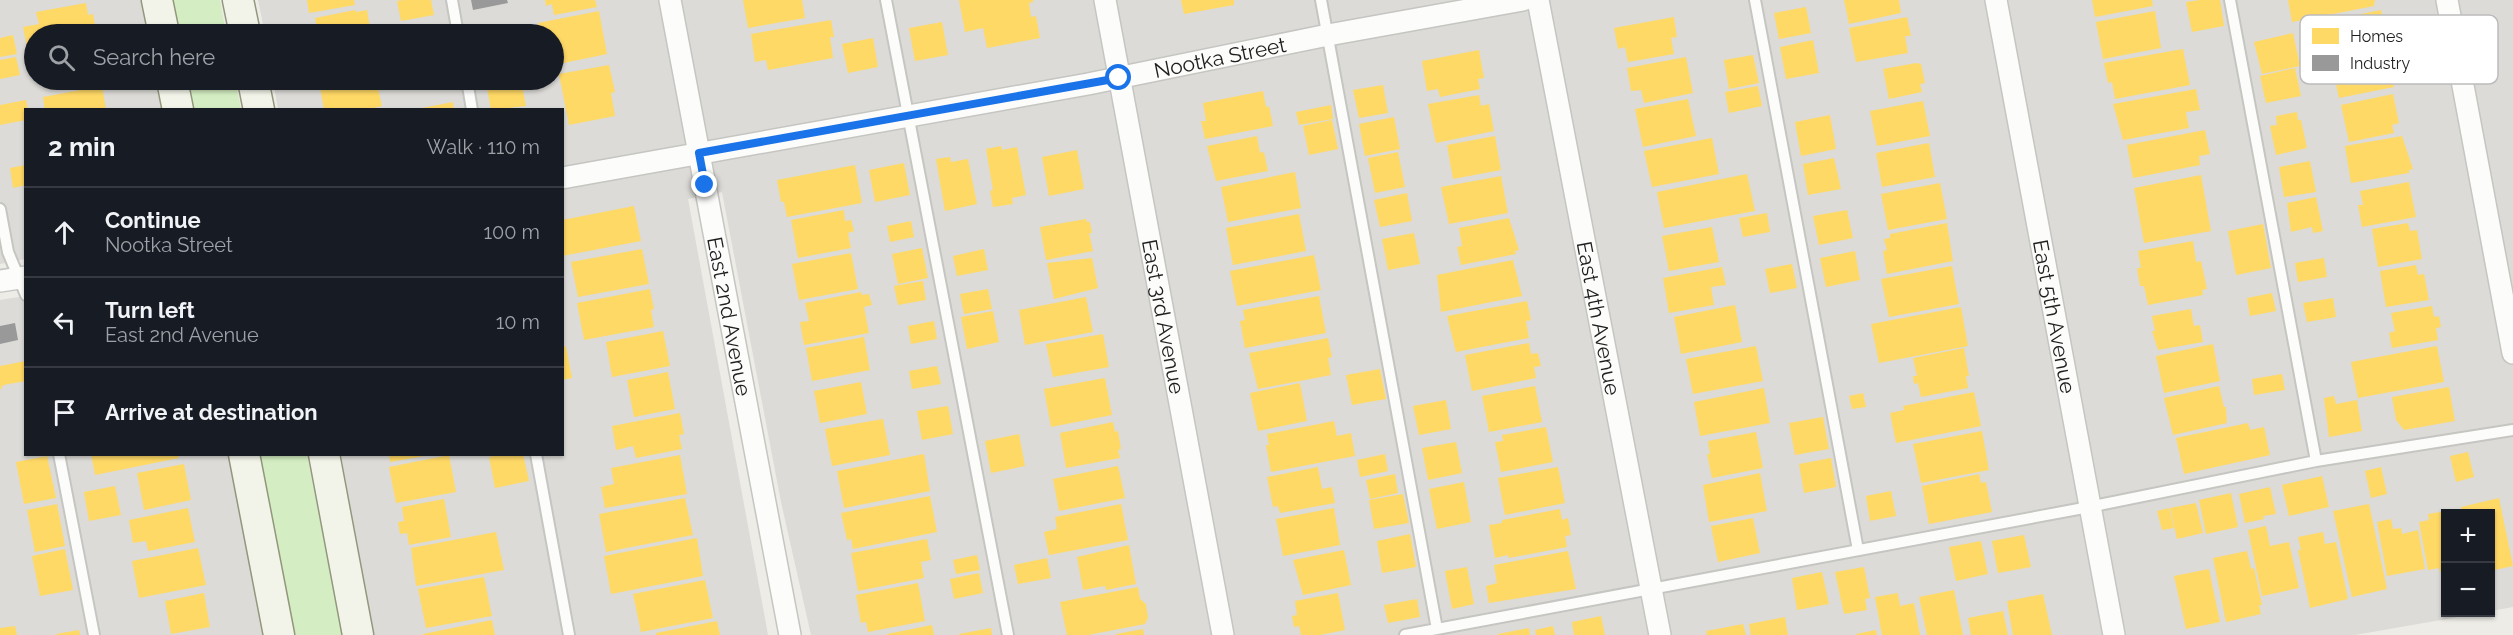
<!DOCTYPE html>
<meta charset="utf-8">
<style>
body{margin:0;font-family:Raleway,sans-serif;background:#242831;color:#f1f3f6}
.controls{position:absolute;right:18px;bottom:18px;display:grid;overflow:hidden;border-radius:0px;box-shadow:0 2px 4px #0004}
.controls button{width:54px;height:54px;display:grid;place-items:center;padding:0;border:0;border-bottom:2px solid #363941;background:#171b24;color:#f1f3f6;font:30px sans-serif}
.stop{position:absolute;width:18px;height:18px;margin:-14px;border:4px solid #1a73e8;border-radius:50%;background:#fff}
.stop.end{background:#1a73e8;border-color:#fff;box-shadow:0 2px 6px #0008}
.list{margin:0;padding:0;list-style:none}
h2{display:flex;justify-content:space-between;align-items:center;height:78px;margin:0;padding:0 24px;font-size:26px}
h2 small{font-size:20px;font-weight:400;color:#9ea1a6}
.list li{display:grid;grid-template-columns:39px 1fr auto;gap:18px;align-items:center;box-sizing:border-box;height:90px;padding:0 24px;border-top:2px solid #363941}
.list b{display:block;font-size:22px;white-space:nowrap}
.list p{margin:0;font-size:20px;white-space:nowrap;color:#9ea1a6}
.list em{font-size:20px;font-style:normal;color:#9ea1a6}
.icon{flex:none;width:33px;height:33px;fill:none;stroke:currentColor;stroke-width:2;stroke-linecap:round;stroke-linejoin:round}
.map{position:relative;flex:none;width:2513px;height:635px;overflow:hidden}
.search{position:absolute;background:#171b24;box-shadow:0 2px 4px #0004;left:24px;top:24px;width:540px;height:66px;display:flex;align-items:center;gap:15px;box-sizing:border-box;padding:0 21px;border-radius:33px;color:#9ea1a6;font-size:22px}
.panel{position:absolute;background:#171b24;box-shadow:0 2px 4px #0004;left:24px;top:108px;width:540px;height:348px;border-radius:0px}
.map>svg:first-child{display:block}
.residential{fill:#dcdbd7}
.grass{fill:#d4edc2}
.homes{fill:#ffd966}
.industry{fill:#999}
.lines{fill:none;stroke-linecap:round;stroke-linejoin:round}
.service-casing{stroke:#c5c5c2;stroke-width:14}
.minor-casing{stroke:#c5c5c2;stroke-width:24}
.secondary-casing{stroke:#92977d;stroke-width:33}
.service{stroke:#fcfcfb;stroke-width:10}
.minor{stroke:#fcfcfb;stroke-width:21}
.secondary{stroke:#f2f4e9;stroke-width:30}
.route{stroke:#1a73e8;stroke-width:8}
.labels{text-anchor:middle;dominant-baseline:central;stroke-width:6;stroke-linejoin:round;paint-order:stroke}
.street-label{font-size:21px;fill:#1e1e1e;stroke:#fff}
.key{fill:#fff;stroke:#bcbcbc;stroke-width:1.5}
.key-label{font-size:16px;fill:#1e1e1e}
</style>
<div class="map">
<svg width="2513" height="635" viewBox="0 0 2513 635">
<rect width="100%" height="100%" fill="#edece6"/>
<path class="residential" d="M0,0H143L149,34H34V80H158L164,109L26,110L25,259L0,264Z
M258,0H2513V607L2491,611L2490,514H2446V612L2481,613L2355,635H811L781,502L722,192L688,199L768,635H374L341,455L562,454V110L278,109L273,80H554V34H265Z
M25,296L26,454L230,455L264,635H0V300Z"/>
<path class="grass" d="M173,0H220L226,34H180Z
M188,80H235L241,109H194Z
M259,455H307L342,635H293Z"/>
<path class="homes" d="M307,0H354L355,5L309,13Z
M404,0H431L434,15L401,21L397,1Z
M545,0H595L597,7L554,15L552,4L546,6Z
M743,0H802L805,18L748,28Z
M959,0H1033V2L1029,3L1031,17L1036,16L1040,38L987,48L983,28L965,32Z
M1181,0H1234V5L1184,14Z
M1844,0H1899L1901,13L1849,24Z
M2092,0H2152L2153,6L2095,17Z
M2200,0H2220L2224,26L2192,32L2186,2Z
M2288,0H2375L2374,6L2292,22Z
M86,3L88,15L93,14L95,25L90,26L92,34H34V46L27,47L23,27L39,24L36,12Z
M1806,7L1811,33L1779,39L1774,13Z
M355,10L356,12L367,10L371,34H318L315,18Z
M2381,10L2388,40L2381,42L2382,49L2338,58L2331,20Z
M599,11L607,54L554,65V34H540L538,23Z
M2155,11L2161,48L2103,59L2096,22Z
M1674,17L1677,37L1671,38L1674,54L1628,62L1625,47L1618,49L1614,28Z
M1907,17L1911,36H1905L1908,53L1856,62L1849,28Z
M831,20L834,37H830L833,58L768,70L766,60L755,62L751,34Z
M942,22L948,55L915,61L909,28Z
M2293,33L2300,66L2262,74L2254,42Z
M13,35L17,54L0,57V38Z
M873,38L878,67L848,73L842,44Z
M1813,40L1819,73L1786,79L1780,47Z
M2183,49L2190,85L2115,99L2112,82L2108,83L2104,63Z
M1479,50L1484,78L1478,79L1480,89L1440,97L1438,89L1427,91L1422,61Z
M2387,53L2394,87L2339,98L2332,65Z
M1753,55L1759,83L1729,89L1724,60Z
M16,57L20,75L0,79V60Z
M1686,57L1693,93L1644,103L1641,90L1631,91L1627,68Z
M1916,63L1921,64L1925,83L1920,84L1922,92L1889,99L1883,69Z
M609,65L615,92L611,93L615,116L569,125L559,74Z
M2295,68L2301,96L2266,103L2260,76Z
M326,80H376L382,106L366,110H324L320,87L328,85Z
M423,80H443V81L424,84Z
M501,80H521L526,106L491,110L486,82Z
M1383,85L1388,113L1359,118L1353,90Z
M102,86L106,110H45L43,97Z
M1758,86L1762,106L1729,113L1725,92Z
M2196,89L2200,110L2186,112L2189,128L2123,140L2113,104Z
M1263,91L1266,107L1269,106L1273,126L1205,139L1201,121H1206L1203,103Z
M2393,94L2399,123L2392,125L2394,133L2349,142L2341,105Z
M1479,95L1481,106L1489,104L1494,131L1436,143L1428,104Z
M1688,99L1696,136L1643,147L1635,109Z
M26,100L28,110H26V120L0,125V105Z
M1923,101L1930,136L1877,146L1870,111Z
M453,102L454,110H422V108Z
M1331,105L1333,119L1299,125L1296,112Z
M2297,112L2298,120H2301L2307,148L2276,155L2270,126L2277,125L2276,116Z
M1830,115L1836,149L1801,156L1795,122Z
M1394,117L1400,149L1365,156L1359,124Z
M1332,120L1338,149L1309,155L1303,126Z
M2205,130L2210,154L2199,156L2200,165L2133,178L2127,145Z
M1257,136L1260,153L1264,152L1268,171L1216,181L1207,146Z
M1495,136L1501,170L1453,179L1447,145Z
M2402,136L2413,169L2409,170V173L2351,183L2345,146Z
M1712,138L1719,174L1652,187L1644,151Z
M1929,143L1935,177L1882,187L1876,153Z
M1001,146L1002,150L1017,147L1026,195L1012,198L1013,204L993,207L990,191L993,190L986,149Z
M1077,150L1084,189L1049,196L1042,157Z
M1398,152L1405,187L1375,193L1368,158Z
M950,157L951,162L968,159L977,204L945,211L936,159Z
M1834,158L1841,189L1808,195L1803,164Z
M2310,161L2316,192L2284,197L2279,167Z
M904,163L910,195L875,202L869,170Z
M26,165V185L13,188L10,168Z
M855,165L862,203L787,217L784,202H781L777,180Z
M1295,172L1301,208L1228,222L1221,187Z
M1747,174L1755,211L1664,228L1657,192Z
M2201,175L2211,231L2144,243L2134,188Z
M1501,176L1508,213L1449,224L1441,187Z
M2409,182L2416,217L2362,227L2358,205H2363L2360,191Z
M1940,183L1947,219L1888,230L1881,194Z
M1407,193L1412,221L1380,227L1374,200Z
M2316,197L2323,231L2313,233L2312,227L2291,232L2287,203Z
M634,206L641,241L562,256V220Z
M844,210L845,221L851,220L854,231L848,233L851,248L798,258L791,220Z
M1847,210L1853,238L1819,245L1813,216Z
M1767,213L1770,232L1743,237L1739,218Z
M1299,214L1306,251L1233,265L1226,228Z
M1509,218L1519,250L1515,251L1516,254L1461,265L1457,247L1462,246L1459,228Z
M1086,219L1087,222H1090L1092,233H1089L1093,251L1046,260L1040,227Z
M911,221L914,237L890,242L887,226Z
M1947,223L1953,261L1887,274L1883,251L1887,250L1884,239L1890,238V234Z
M2408,223L2410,231L2417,230L2422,259L2378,267L2372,229Z
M2263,224L2271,268L2236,275L2228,231Z
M1712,227L1719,262L1669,271L1662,236Z
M1414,233L1420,264L1388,270L1382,239Z
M2193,241L2196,262L2201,261L2207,289L2202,290L2203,295L2148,305L2144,286H2140L2137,268H2141L2138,251Z
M922,248L928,278L898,284L892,254Z
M642,249L649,284L578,297L571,262Z
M984,249L988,270L957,276L953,256Z
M1855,251L1860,280L1826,287L1820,258Z
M851,253L858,289L799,300L792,264Z
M1314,255L1321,290L1237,306L1230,271Z
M1092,258L1098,288L1054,299L1047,263Z
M2324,258L2327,277L2298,282L2295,263Z
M1513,260L1522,296L1441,312L1437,275Z
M1792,264L1797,288L1770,293L1765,269Z
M2416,265L2418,275L2424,274L2429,300L2386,307L2380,271Z
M1952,266L1959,304L1889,317L1881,279Z
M1722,267L1726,285L1711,287L1714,305L1669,313L1663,278Z
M923,281L926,300L898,305L894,286Z
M650,289L654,309L651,310L654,327L584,340L577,303Z
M988,289L992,309L964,314L960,294Z
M861,292L862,295L869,294L872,305L864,307L869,333L804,345L800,322L809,321L805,303Z
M2272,293L2276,311L2250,316L2247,298Z
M1319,296L1326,333L1245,348L1240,321L1245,320L1243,310Z
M1086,297L1093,332L1025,345L1019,310Z
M2333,298L2336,317L2307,322L2303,303Z
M1527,301L1531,320L1526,321L1529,338L1456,352L1447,316Z
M1735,305L1742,342L1681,354L1674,317Z
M2432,306L2434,317L2439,316L2441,327L2436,328L2438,340L2392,348L2389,333L2395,331L2391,313Z
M1961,307L1968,346L1879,363L1871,324Z
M2191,309L2194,326L2200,325L2203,342L2158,350L2152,331H2155L2152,316Z
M993,311L999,342L967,349L961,317Z
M934,321L937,339L911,344L908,326Z
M663,331L670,366L612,377L606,342Z
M1103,334L1109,367L1053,377L1046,344Z
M864,337L870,370L812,381L806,348Z
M1328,338L1332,357L1328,358L1331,375L1258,389L1249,353Z
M1529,343L1531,354L1538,353L1541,366L1534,367L1536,378L1472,391L1465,355Z
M2213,344L2220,381L2164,393L2156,356Z
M566,346L572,378L562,380V347Z
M1756,346L1763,381L1693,394L1686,359Z
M2437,346L2444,382L2358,398L2351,362Z
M1964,348L1969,376H1966L1968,388L1921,397L1918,383L1914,384L1913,376H1917L1913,358Z
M26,361V381L3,385L0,390V366Z
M937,366L941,384L912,389L909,371Z
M1380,369L1386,399L1352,405L1346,375Z
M668,372L675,409L634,417L627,380Z
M2282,374L2285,390L2254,395L2252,379Z
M1105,378L1112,415L1051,427L1044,389Z
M861,382L867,414L820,423L814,391Z
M1300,383L1307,421L1258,431L1250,393Z
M1535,386L1542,422L1489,432L1482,396Z
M2219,386L2224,407H2226L2227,423L2173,435L2164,398Z
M2449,387L2455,421L2404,430L2396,420L2392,397Z
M1764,388L1770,423L1700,436L1694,402Z
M1974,392L1981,426L1896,443L1890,413L1904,410L1903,406Z
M1863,393L1866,407L1852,409L1849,396Z
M2334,396L2336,404L2357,400L2362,431L2329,437L2324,398Z
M1446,400L1451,429L1419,435L1413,406Z
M948,406L953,434L922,440L917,411Z
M680,413L684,434L679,435L682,449L636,458L633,446L616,450L612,426Z
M1823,417L1829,449L1795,455L1789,423Z
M883,419L890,455L832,466L825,429Z
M1334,421L1337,436L1351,433L1355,456L1271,472L1266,445H1269L1267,434Z
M1113,422L1115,432L1118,431L1121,449L1118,450L1120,458L1066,468L1060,433Z
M2248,423L2250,430L2264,427L2270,455L2184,474L2176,438Z
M1546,427L1553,462L1501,472L1495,442L1503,441L1502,435Z
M1982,431L1989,470L1921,483L1913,444Z
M1756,432L1763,468L1712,478L1707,454H1710L1708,441Z
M1019,434L1025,466L991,473L985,441Z
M1456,442L1462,473L1428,480L1422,448Z
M2468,452L2474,477L2456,482L2450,456Z
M91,454H178L179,458L95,475Z
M389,454H425V456L390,462Z
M504,454H523L529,481L495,488L489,457Z
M924,454L930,491L844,508L837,471Z
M1385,454L1388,471L1360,477L1357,460Z
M449,455L456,492L396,503L389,467Z
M680,455L687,494L605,508L601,487L614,484L611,468Z
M47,456L56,498L24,504L16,462Z
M1831,458L1836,487L1804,493L1799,464Z
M184,464L191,500L144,510L137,473Z
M1118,466L1125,498L1059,511L1053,479Z
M1318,467L1322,489L1332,487L1335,503L1280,513L1278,506L1273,507L1267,477Z
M1558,467L1565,503L1505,515L1498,478Z
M2381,467L2387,494L2371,498L2365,471Z
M1760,473L1767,511L1709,522L1703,485Z
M1395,474L1398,493L1370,499L1366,480Z
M1979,474L1981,483L1986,482L1992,512L1929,524L1922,486Z
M2322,476L2329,507L2289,516L2282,485Z
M1464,482L1471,522L1437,529L1429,489Z
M115,486L121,515L89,521L84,492Z
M2270,487L2276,514L2263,516L2264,519L2245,523L2239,494Z
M1891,491L1896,516L1870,521L1866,496Z
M2231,493L2238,527L2206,534L2199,500Z
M1403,494L1409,523L1374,529L1369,500Z
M930,496L937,532L853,549L851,539L847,540L841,513Z
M685,498L693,535L606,552L599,514Z
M2499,498L2513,566L2490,571V514H2462L2461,507Z
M444,499L451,537L409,545L407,533L400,534L398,522L404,521L402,507Z
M2196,503L2203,533L2177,539L2170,508Z
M57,504L65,546L35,552L27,510Z
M1121,504L1128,540L1049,555L1044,532L1057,529L1055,517Z
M2369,504L2387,589L2352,597L2333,511Z
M188,508L195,542L148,551L146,541L133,543L129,520Z
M1334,508L1340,545L1283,556L1276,519Z
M2169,508L2174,528L2162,530L2157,511Z
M1560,509L1562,520L1568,518L1571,535L1565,536L1567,547L1509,558L1508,555L1495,558L1489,525L1502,523V520Z
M2446,511V571L2440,572L2439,568L2428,570L2419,522L2429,520L2428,514Z
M1753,518L1760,553L1718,562L1711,526Z
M2391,519L2393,529L2401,528L2402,534L2418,530L2425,569L2387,576L2377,522Z
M2266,526L2270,546L2289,542L2299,588L2262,596L2248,530Z
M496,532L504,570L416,586L411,548Z
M2323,532L2325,544L2336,542L2348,599L2310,608L2298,550H2301L2298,537Z
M1410,534L1416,567L1382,573L1377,541Z
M2024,535L2031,567L1998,573L1992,541Z
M697,538L703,576L611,594L604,556Z
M927,539L931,560L921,562L924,578L858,591L851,553Z
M1981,541L1988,574L1956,581L1949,547Z
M1129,545L1136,584L1106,590L1105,586L1083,590L1077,557Z
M198,548L206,585L139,598L132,561Z
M65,549L73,590L40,596L32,556Z
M1344,550L1351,585L1303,595L1293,560Z
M1568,551L1576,589L1489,603L1486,586L1497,583L1494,565Z
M2247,551L2251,569L2254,568L2262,605H2259L2261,614L2226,622L2213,558Z
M977,555L980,570L956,574L953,560Z
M1047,558L1051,578L1018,584L1014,565Z
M1467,567L1474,604L1452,609L1445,571Z
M1864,567L1870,598L1865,599L1867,610L1844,614L1835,572Z
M2209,569L2220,622L2186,629L2174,576Z
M1822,572L1829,604L1797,610L1792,578Z
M979,573L983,593L954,599L950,579Z
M484,577L492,616L426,628L418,589Z
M705,580L713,618L641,632L633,594Z
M918,583L925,621L868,632L866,622L861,623L856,595Z
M1138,587L1140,599L1146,604L1148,618L1145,624L1088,635H1067L1060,602Z
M1954,590L1963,635H1927L1919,597Z
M204,593L210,627L171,634L165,601Z
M1338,593L1345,630L1320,635H1301L1299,626L1294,627L1292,616L1297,615L1295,601Z
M1898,593L1900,606L1914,603L1920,635H1882L1875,597Z
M2043,594L2052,635H2013L2007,601Z
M1417,599L1420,617L1388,623L1384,605Z
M2003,611L2008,635H1971L1968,618Z
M1601,616L1605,635H1574L1572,622Z
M1785,617L1788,635H1751L1749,624Z
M492,620L495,635H423V634Z
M717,621L720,635H656V633Z
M1743,624L1746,635H1707L1706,631Z
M932,625L934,635H887V634Z
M15,626L17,635H0V628Z
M1553,626L1555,635H1536L1535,630Z
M991,628L992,635H959V634Z
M1529,628L1530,635H1498V634Z
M1143,629L1144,635H1116V634Z
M79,630L80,635H57L56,634Z
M1876,630L1877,635H1857L1856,634Z"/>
<path class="industry" d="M471,0H507L508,3L473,10Z
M15,323L18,340L0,344V326Z"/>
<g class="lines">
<g class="service-casing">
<path id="service" d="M452,0L458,34
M886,0L1008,635
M1321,0L1437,629
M1755,0L1858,550
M2230,0L2316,461
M467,80L472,110
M0,209L8,252L26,295
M59,454L94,635
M536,454L569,635
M1405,635L2089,507L2316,461L2513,430"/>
</g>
<g class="minor-casing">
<g id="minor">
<path id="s1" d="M670,0L790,635"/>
<path id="s2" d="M1105,0L1223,635"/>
<path id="s3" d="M1538,0L1660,635"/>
<path id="s4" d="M1996,0L2114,635"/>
<path d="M2447,0L2513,353"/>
<path id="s5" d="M562,178L1088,84L1328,35L1523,0"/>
<path d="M0,281L26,277"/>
</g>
</g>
<g class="secondary-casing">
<path id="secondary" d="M157,0L164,34
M238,0L245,34
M172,80L178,110
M253,80L259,110
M244,454L279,635
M324,454L358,635"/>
</g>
<use href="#service" class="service"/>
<use href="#minor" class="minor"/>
<use href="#secondary" class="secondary"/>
</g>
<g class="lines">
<path class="route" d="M705,185L699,153L1119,78"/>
</g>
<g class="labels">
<g class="street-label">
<text stroke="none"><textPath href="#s5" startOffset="669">Nootka Street</textPath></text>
<text stroke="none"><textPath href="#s1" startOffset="322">East 2nd Avenue</textPath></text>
<text stroke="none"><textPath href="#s2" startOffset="322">East 3rd Avenue</textPath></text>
<text stroke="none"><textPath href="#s3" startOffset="324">East 4th Avenue</textPath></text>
<text stroke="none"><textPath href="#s4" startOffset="322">East 5th Avenue</textPath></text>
</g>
</g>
<rect x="2300" y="15" width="198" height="69" rx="9" class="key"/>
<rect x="2312" y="28" width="27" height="16" fill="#ffd966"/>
<rect x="2312" y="55" width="27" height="16" fill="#999"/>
<g class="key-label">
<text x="2350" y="42">Homes</text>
<text x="2350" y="69">Industry</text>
</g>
</svg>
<div class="controls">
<button>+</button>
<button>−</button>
</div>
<div class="stop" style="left:1119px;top:78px"></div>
<div class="stop end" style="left:705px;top:185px"></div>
<div class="search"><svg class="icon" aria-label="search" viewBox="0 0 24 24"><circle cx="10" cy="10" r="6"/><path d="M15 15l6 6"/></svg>Search here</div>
<section class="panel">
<h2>2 min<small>Walk · 110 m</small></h2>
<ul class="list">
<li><svg class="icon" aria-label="ahead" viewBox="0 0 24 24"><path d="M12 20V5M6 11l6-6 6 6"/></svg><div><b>Continue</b><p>Nootka Street</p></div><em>100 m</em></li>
<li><svg class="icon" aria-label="left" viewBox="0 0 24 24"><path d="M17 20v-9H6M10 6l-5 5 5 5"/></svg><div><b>Turn left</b><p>East 2nd Avenue</p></div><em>10 m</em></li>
<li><svg class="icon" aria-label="arrive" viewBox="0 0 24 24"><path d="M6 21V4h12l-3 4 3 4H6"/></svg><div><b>Arrive at destination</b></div></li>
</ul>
</section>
</div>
